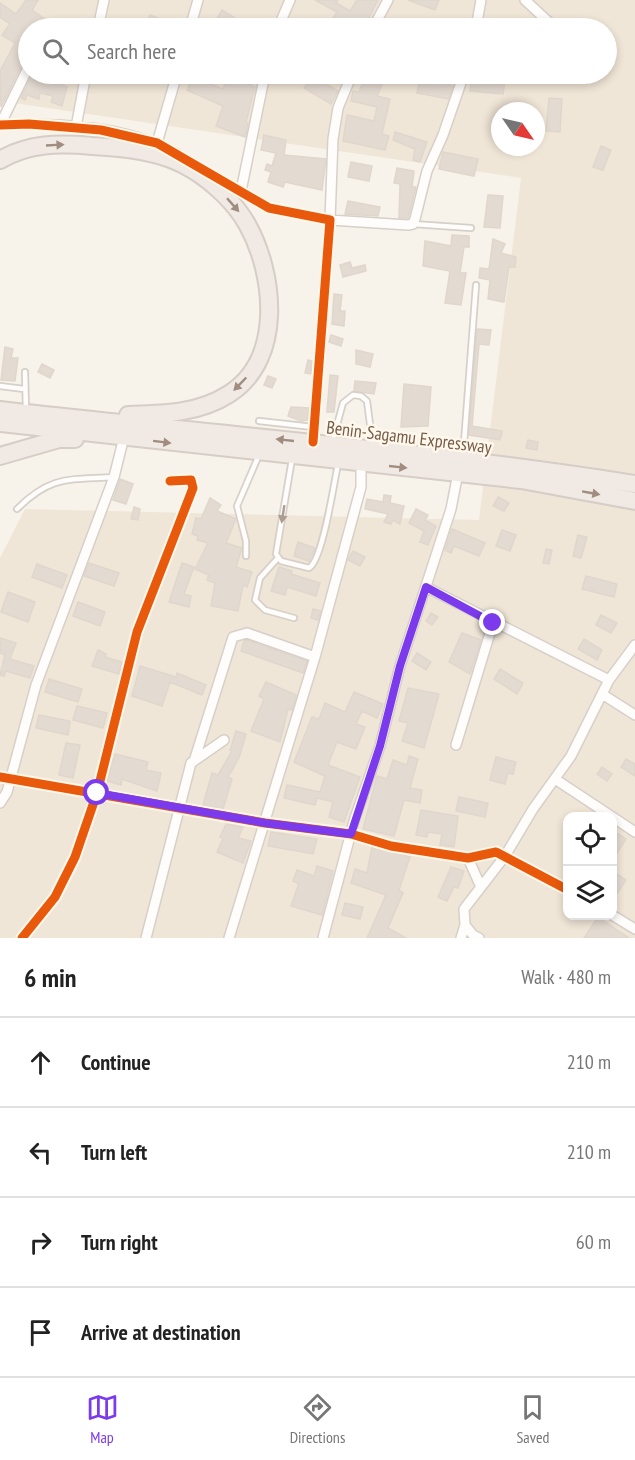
<!DOCTYPE html>
<meta charset="utf-8">
<style>
body{margin:0;font-family:"PT Sans Narrow",sans-serif;background:#f6f6f6;color:#222}
.controls{position:absolute;right:18px;bottom:18px;display:grid;overflow:hidden;border-radius:12px;box-shadow:0 3px 9px #0003}
.controls button{width:54px;height:54px;display:grid;place-items:center;padding:0;border:0;border-bottom:2px solid #e0e0e0;background:#fff;color:#222;font:30px sans-serif}
.compass{position:absolute;left:491px;top:102px;width:54px;height:54px;border-radius:50%;background:#fff;box-shadow:0 3px 9px #0003;rotate:124deg}
.stop{position:absolute;width:18px;height:18px;margin:-14px;border:4px solid #7c3aed;border-radius:50%;background:#fff}
.stop.end{background:#7c3aed;border-color:#fff;box-shadow:0 2px 6px #0008}
.list{margin:0;padding:0;list-style:none}
h2{display:flex;justify-content:space-between;align-items:center;height:78px;margin:0;padding:0 24px;font-size:26px}
h2 small{font-size:20px;font-weight:400;color:#767676}
.list li{display:grid;grid-template-columns:39px 1fr auto;gap:18px;align-items:center;box-sizing:border-box;height:90px;padding:0 24px;border-top:2px solid #e0e0e0}
.list b{display:block;font-size:22px;white-space:nowrap}
.list em{font-size:20px;font-style:normal;color:#767676}
.icon{flex:none;width:33px;height:33px;fill:none;stroke:currentColor;stroke-width:2;stroke-linecap:round;stroke-linejoin:round}
.map{position:relative;flex:none;width:635px;height:938px;overflow:hidden}
.search{position:absolute;background:#fff;box-shadow:0 3px 9px #0003;left:18px;right:18px;top:18px;height:66px;display:flex;align-items:center;gap:15px;box-sizing:border-box;padding:0 21px;border-radius:33px;color:#767676;font-size:22px}
.sheet{height:438px;background:#fff}
nav{display:flex;justify-content:space-around;align-items:center;box-sizing:border-box;height:84px;border-top:2px solid #e0e0e0;background:#fff;font-size:16px;color:#767676}
nav a{display:grid;justify-items:center;gap:3px}
nav .on{color:#7c3aed}
.map>svg:first-child{display:block}
.residential{fill:#f0e6d7;fill-rule:evenodd}
.building{fill:#e3dad1;stroke:#e0d6cc;stroke-width:1.5}
.lines{fill:none;stroke-linecap:round;stroke-linejoin:round}
.lane-casing{stroke:#d6d0c8;stroke-width:8}
.street-casing{stroke:#d6d0c8;stroke-width:12}
.highway-casing{stroke:#d5cdc6;stroke-width:20}
.lane{stroke:#fefdfc;stroke-width:4.5}
.street{stroke:#fefdfc;stroke-width:9}
.highway{stroke:#f0e9e4;stroke-width:16}
.cycleway-casing{stroke:#fff8eb;stroke-width:13}
.cycleway{stroke:#e8590c;stroke-width:9}
.oneway{fill:#a08d80}
.oneway2{fill:#ac9c91}
.route{stroke:#7c3aed;stroke-width:8}
.labels{text-anchor:middle;dominant-baseline:central;stroke-width:5;stroke-linejoin:round;paint-order:stroke}
.street-label{font-size:18px;fill:#755b4a;stroke:#fff8eb}
</style>
<div class="map">
<svg width="635" height="938" viewBox="0 0 635 938">
<rect width="100%" height="100%" fill="#f7f3ea"/>
<path class="residential" d="M0,0H635V938H0V558L25,509L479,520L521,178L0,101ZM28,28H606V74H28ZM500,111H536V147H500ZM568,816H612V916H568Z"/>
<path class="building" d="M26,0H38L32,10L49,22L44,28H28V52L1,107L0,71L15,43L2,35L10,24L0,17V3L16,14Z
M315,0H338L336,3L350,11L357,0H378L364,28H333L337,20L333,18L337,12Z
M408,0H439L435,10Z
M222,10L235,18L229,28L213,25Z
M150,15L183,28H144Z
M40,74L67,87L62,106L51,102L53,96L40,93L39,99L27,95L25,100L21,98L32,75L38,77Z
M366,74L385,77L377,96L390,99L382,134L389,136L385,150L343,141L347,115L374,121L377,107L351,101L353,91L359,92Z
M421,74H452L450,85L453,86L448,99L417,93Z
M472,74H506L503,94L470,91Z
M228,75L255,87L246,122L248,123L245,137L216,126L223,106L187,90L193,77L223,89Z
M312,76L338,91L331,104L304,88Z
M549,98L562,99L560,132L546,131Z
M395,132L427,142L420,162L413,160L415,149L393,140Z
M264,135L286,140L284,155L326,159L322,190L285,182L283,187L268,182L271,172L265,170L267,164L272,166L276,153L261,150Z
M601,146L611,150L603,170L593,167Z
M443,152L478,159L474,176L439,169Z
M351,162L372,166L369,181L348,177Z
M397,168L414,171L412,187H416L408,218H399L400,184L394,183Z
M488,195L503,196L500,228L484,227Z
M348,201L380,207L378,216L345,214Z
M452,235L469,236V247H464L460,273H466L461,305L445,303L450,271L423,266L425,241L451,246Z
M493,239L505,244L501,253L516,257L515,267H509L504,302L488,299L490,280L479,278L480,268L489,269Z
M350,262L352,268L365,265L366,271L343,277L340,265Z
M334,294L342,295L340,311H345L344,326L332,324Z
M477,329L491,330L489,345L479,344L472,426L502,431L500,440L469,435Z
M331,335L343,339L341,346L329,342Z
M5,347L13,349L11,358H18L15,381L1,380Z
M356,350L373,354L370,367L356,364Z
M308,360L312,361L311,374L305,373Z
M42,364L54,370L50,378L38,372Z
M330,375L338,376L334,412H327Z
M268,376L276,379L272,388L264,385Z
M355,381L376,383L374,394L354,391Z
M404,384L431,387L428,426L401,427Z
M291,407L309,408L308,420L301,421L288,416Z
M528,440L538,442L537,450L526,448Z
M120,479L133,484L126,504L113,500Z
M384,495L391,496L390,503L404,506L400,524L393,520L391,524L384,522L388,514L365,509L367,499L383,502Z
M498,497L509,503L504,511L493,506Z
M210,498L221,505L217,511L236,519L226,543L242,548L236,567L252,572L247,587L243,585L238,611L211,606L215,583L207,580L209,575L195,569L208,543L197,540L198,536L192,534L196,518L201,519Z
M134,507L140,509L138,520L131,519Z
M416,509L428,515L425,520L436,526L428,545L420,542L424,531L409,523Z
M452,529L485,543L479,556L454,546L451,553L445,550Z
M502,530L516,535L510,551L496,546Z
M578,535L587,537L581,558L573,556Z
M298,542L315,548L309,561L294,556Z
M546,549L552,550L549,564L543,563Z
M353,551L365,557L360,566L348,560Z
M89,563L119,573L114,586L84,576Z
M182,563L194,567L184,594L191,596L189,607L169,602Z
M37,564L67,575L62,588L32,577Z
M279,567L292,571L291,574L320,583L316,596L287,587L285,595L271,591Z
M586,576L617,584L614,597L582,589Z
M8,592L35,602L28,622L1,612Z
M78,602L105,612L100,626L73,616Z
M313,609L321,611L318,620L311,618Z
M431,613L438,617L432,625L426,621Z
M601,615L617,623L611,633L596,625Z
M462,633L481,640L470,674L449,662Z
M0,638L16,643L10,659L34,666L30,678L6,671L4,676L0,675L5,655L0,653Z
M584,639L602,650L597,660L578,649Z
M247,640L307,661L303,673L241,651L244,641Z
M98,650L106,654L105,657L122,662L119,674L92,666Z
M417,653L431,662L426,670L412,661Z
M140,666L176,677L177,673L206,685L202,695L170,682L162,706L132,696Z
M500,669L523,683L517,694L494,679Z
M49,679L82,689L78,702L45,692Z
M266,682L296,695L292,710L288,709L280,742L251,731L264,699L259,696Z
M408,688L439,694L424,748L402,741L408,723L399,721Z
M354,692L383,704L377,718L362,711L356,724L365,727L356,749L337,742L328,765L360,777L344,822L329,817L333,802L317,798L315,805L284,798L287,785L320,792L325,776L294,762L312,717L319,719L325,703L345,712Z
M77,706L107,713L103,728L73,720Z
M39,715L70,721L68,735L36,728Z
M236,731L246,734L239,758L228,777L232,779L223,809L203,805L212,773L218,775L232,751L230,750Z
M66,743L80,745L73,778L59,775Z
M115,754L148,762L146,770L161,773L157,791L122,779L121,785L107,781Z
M409,756L418,759L410,788L422,790L420,803L404,800L394,836L363,829L377,776L387,779L393,760L407,765Z
M496,757L516,762L513,774L508,773L505,784L490,780Z
M626,759L635,764V776L621,767Z
M602,767L612,774L607,781L597,774Z
M459,797L488,803L485,817L456,811Z
M421,810L458,816L454,847L440,845L442,834L428,832L427,837L416,835Z
M226,824L243,827L238,838L251,841L243,863L217,852L223,838L220,837Z
M612,830L626,839L612,861Z
M271,832L317,839L313,854L268,846Z
M372,847L410,857L399,890L403,893L388,928L406,938H367L386,895L351,883L355,869L367,873Z
M317,866L333,871L322,915L291,906L298,886V883L293,881L297,870L314,876Z
M451,867L464,871L458,888L454,887L447,901L438,897Z
M612,871L626,880L612,901Z
M345,903L363,907L360,919L342,915Z
M598,917L629,938H584Z"/>
<g class="lines">
<g class="lane-casing">
<path id="lane" d="M413,224L471,228
M25,372L26,410
M0,386L24,389
M259,421L313,427
M332,443L343,403L353,395L361,396L367,401L373,447
M463,456L476,285
M292,459L276,554L281,561L309,568C323,560 334,482 338,464
M17,509C51,475 69,480 114,477
M246,556V541L237,506L259,455
M278,558L260,578L255,600L265,610L294,618"/>
</g>
<g class="street-casing">
<path id="street" d="M525,0L555,28
M98,28L104,0
M190,28L198,0
M278,28L290,0
M373,28L388,0
M476,28L481,0
M352,74L338,108L333,139L330,220L408,225L413,224L415,219L427,171L443,135L464,74
M0,125C58,123 126,125 177,154
M0,125L28,68
M76,127L86,74
M157,143L177,74
M207,172L269,208L330,220L313,442
M241,191L265,74
M426,587L609,680
M602,694L635,715
M456,745L493,623
M195,758L233,637L247,633L315,657
M0,777L265,823L351,834L391,846L468,858L496,852L568,890
M555,779L635,832
M0,803L7,792L36,685L114,477L124,437
M468,858L480,885
M612,915L635,929
M465,925L473,935L479,938
M22,938L55,897L75,857L97,793L137,632L193,488L191,480L170,481
M146,938L191,763L224,740
M229,938L315,657L361,487V463
M323,938L354,821L380,746L400,666L451,509L458,473
M461,938L465,925L464,909L505,856L533,809L571,756L609,680L635,645"/>
</g>
<g class="highway-casing">
<path id="highway" d="M0,160C29,143 59,143 92,146C126,148 163,151 193,170C214,183 235,203 247,224C275,274 284,359 229,394C198,414 162,414 128,415
M0,410C212,434 424,451 635,484
M0,423L521,480L635,501
M0,456L59,439H75"/>
</g>
<use href="#lane" class="lane"/>
<use href="#street" class="street"/>
<use href="#highway" class="highway"/>
<g class="cycleway-casing">
<path id="cycleway" d="M0,125L29,124L101,130L157,143L269,208L330,220L313,442
M0,777L265,823L351,834L391,846L468,858L496,852L568,890
M22,938L55,897L75,857L97,793L137,632L193,488L191,480L170,481"/>
</g>
<use href="#cycleway" class="cycleway"/>
</g>
<defs><path id="oneway-solid" d="M-6-.8H1V-3.2L6.5 0L1 3.2V.8H-6Z" transform="scale(1.5)"/></defs>
<g class="oneway">
<use href="#oneway-solid" transform="translate(55 145) rotate(-3)"/>
<use href="#oneway-solid" transform="translate(233 205) rotate(49)"/>
<use href="#oneway-solid" transform="translate(240 384) rotate(134)"/>
<use href="#oneway-solid" transform="translate(285 440) rotate(-174)"/>
<use href="#oneway-solid" transform="translate(162 442) rotate(7)"/>
<use href="#oneway-solid" transform="translate(398 467) rotate(6)"/>
<use href="#oneway-solid" transform="translate(591 493) rotate(10)"/>
</g>
<use class="oneway2" href="#oneway-solid" transform="translate(283 514) rotate(99)"/>
<g class="lines">
<path class="route" d="M97,793L265,823L351,834L380,746L400,666L426,587L493,623"/>
</g>
<g class="labels">
<g class="street-label">
<text transform="translate(409 437) rotate(7)">Benin-Sagamu Expressway</text>
</g>
</g>
</svg>
<div class="controls">
<button><svg class="icon" aria-label="locate" viewBox="0 0 24 24"><circle cx="12" cy="12" r="6"/><path d="M12 2v4M12 18v4M2 12h4M18 12h4"/></svg></button>
<button><svg class="icon" aria-label="layers" viewBox="0 0 24 24"><path d="M12 4l9 5-9 5-9-5zM3 14l9 5 9-5"/></svg></button>
</div>
<svg class="compass" viewBox="-18 -18 36 36"><path d="M0-13l5 13h-10z" fill="#e53935"/><path d="M0 13l5-13h-10z" fill="#767676"/></svg>
<div class="stop" style="left:97px;top:793px"></div>
<div class="stop end" style="left:493px;top:623px"></div>
<div class="search"><svg class="icon" aria-label="search" viewBox="0 0 24 24"><circle cx="10" cy="10" r="6"/><path d="M15 15l6 6"/></svg>Search here</div>
</div>
<section class="sheet">
<h2>6 min<small>Walk · 480 m</small></h2>
<ul class="list">
<li><svg class="icon" aria-label="ahead" viewBox="0 0 24 24"><path d="M12 20V5M6 11l6-6 6 6"/></svg><div><b>Continue</b></div><em>210 m</em></li>
<li><svg class="icon" aria-label="left" viewBox="0 0 24 24"><path d="M17 20v-9H6M10 6l-5 5 5 5"/></svg><div><b>Turn left</b></div><em>210 m</em></li>
<li><svg class="icon" aria-label="right" viewBox="0 0 24 24"><path d="M7 20v-9h11M14 6l5 5-5 5"/></svg><div><b>Turn right</b></div><em>60 m</em></li>
<li><svg class="icon" aria-label="arrive" viewBox="0 0 24 24"><path d="M6 21V4h12l-3 4 3 4H6"/></svg><div><b>Arrive at destination</b></div></li>
</ul>
</section>
<nav>
<a class="on"><svg class="icon" aria-label="map" viewBox="0 0 24 24"><path d="M3 6l6-2 6 2 6-2v14l-6 2-6-2-6 2zM9 4v14M15 6v14"/></svg>Map</a>
<a><svg class="icon" aria-label="directions" viewBox="0 0 24 24"><path d="M12 3l9 9-9 9-9-9zM9 14v-3h6M13 9l2 2-2 2"/></svg>Directions</a>
<a><svg class="icon" aria-label="saved" viewBox="0 0 24 24"><path d="M7 4h10v16l-5-4-5 4z"/></svg>Saved</a>
</nav>
